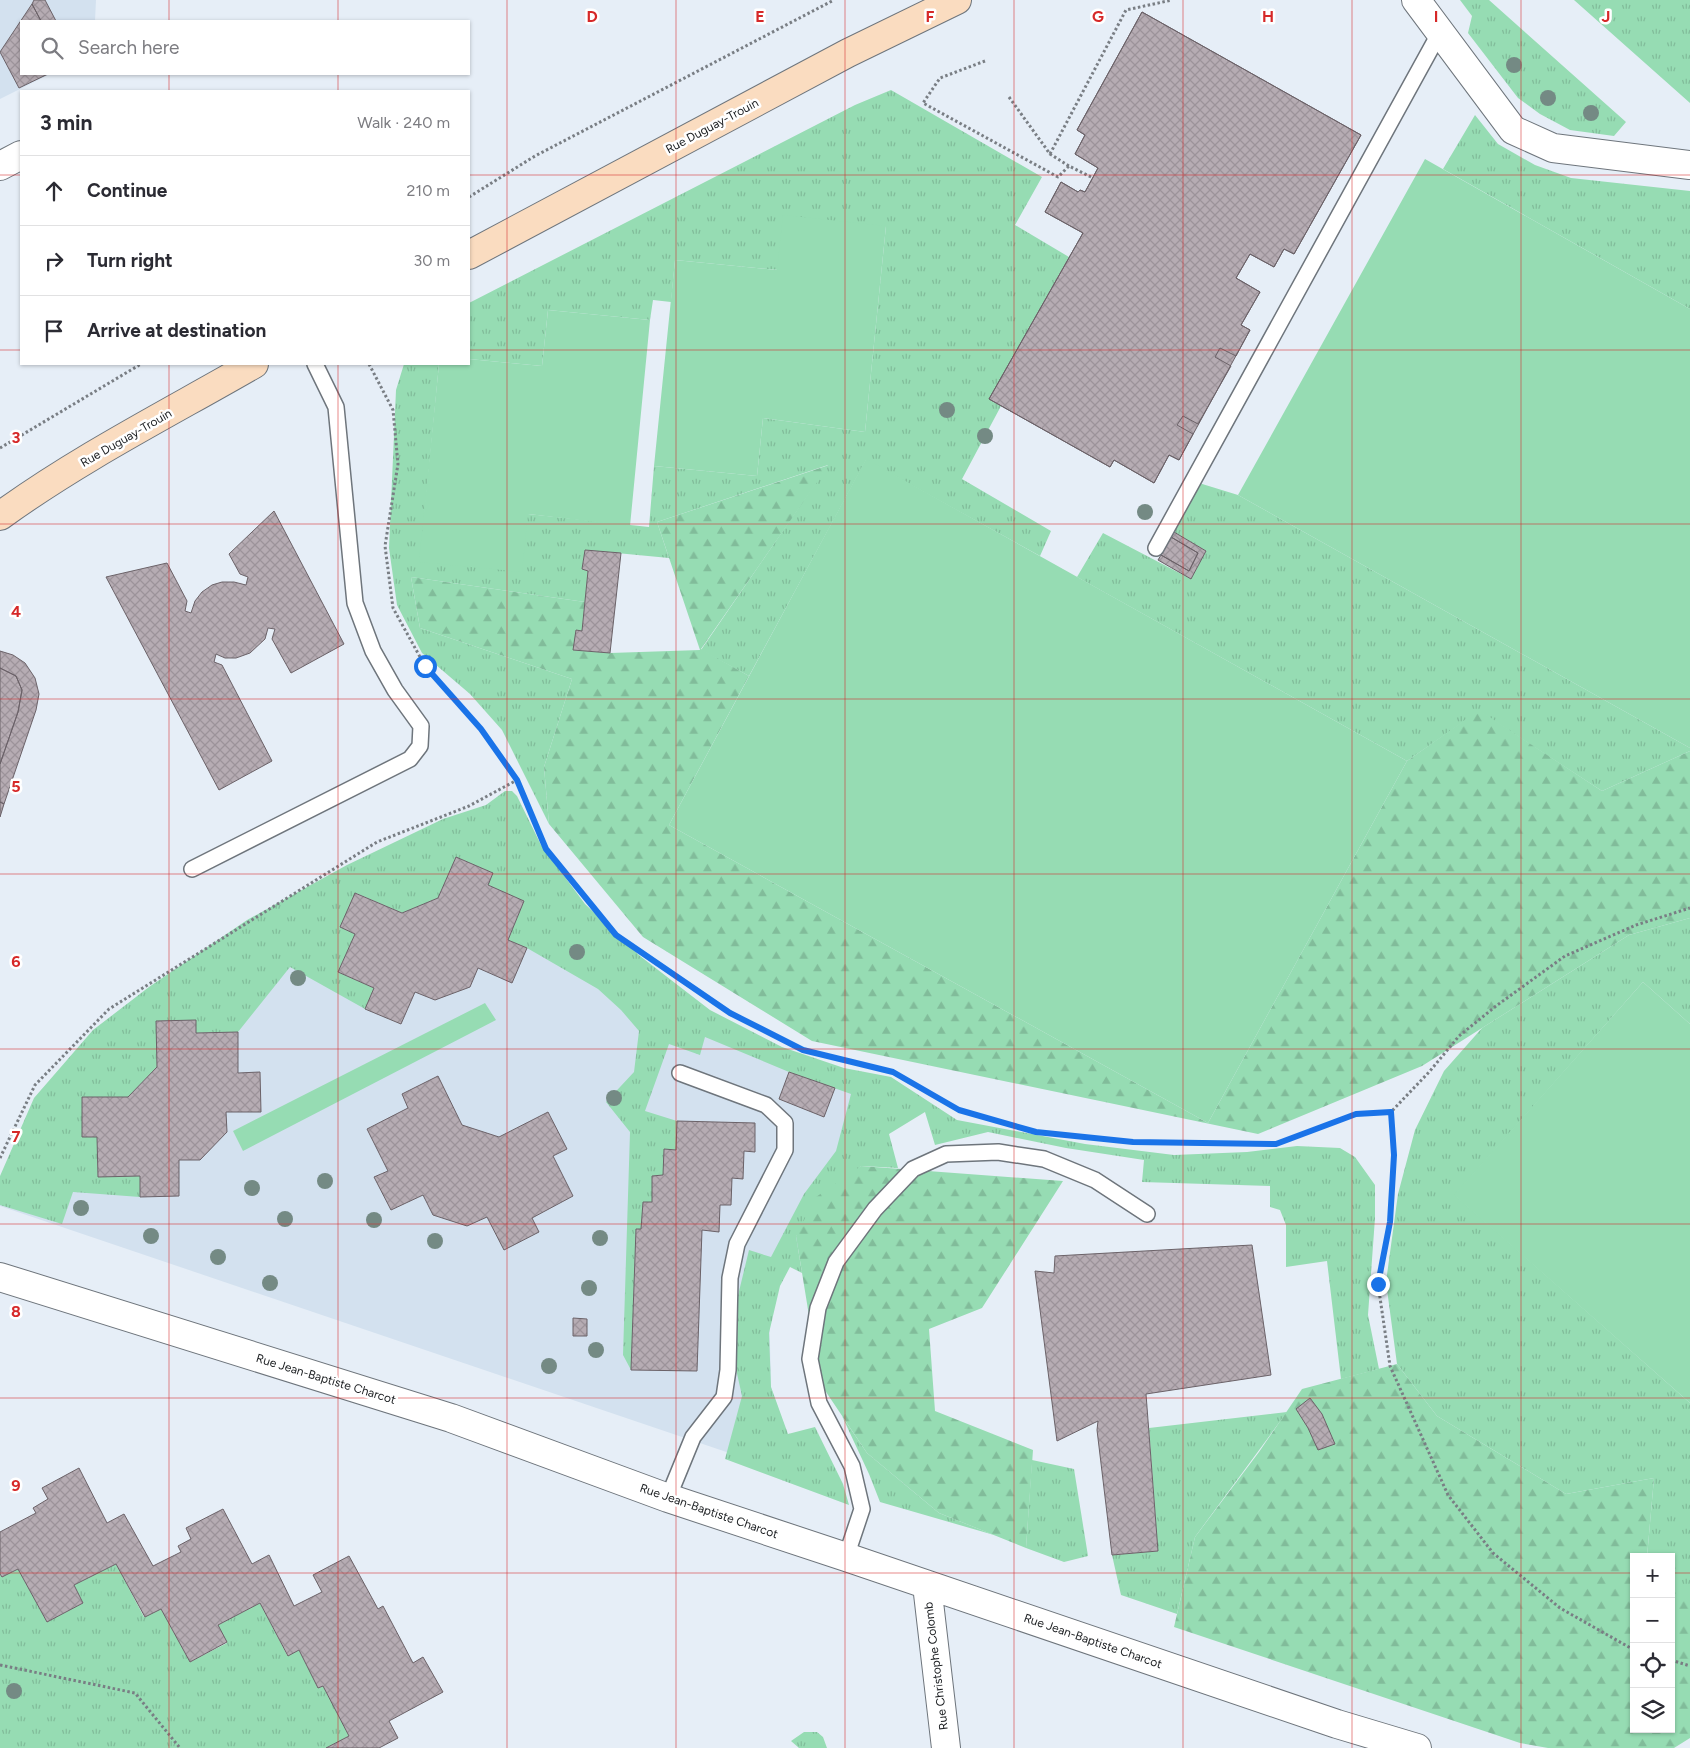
<!DOCTYPE html>
<meta charset="utf-8">
<style>
body{margin:0;font-family:Figtree,sans-serif;background:#f7f7f7;color:#2b2b33}
.controls{position:absolute;right:15px;bottom:15px;display:grid;overflow:hidden;border-radius:0px;box-shadow:0 1px 4px #0004}
.controls button{width:45px;height:45px;display:grid;place-items:center;padding:0;border:0;border-bottom:1px solid #e1e1e2;background:#fff;color:#2b2b33;font:25px sans-serif}
.stop{position:absolute;width:15px;height:15px;margin:-11px;border:4px solid #1a73e8;border-radius:50%;background:#fff}
.stop.end{background:#1a73e8;border-color:#fff;box-shadow:0 1px 5px #0008}
.list{margin:0;padding:0;list-style:none}
h2{display:flex;justify-content:space-between;align-items:center;height:65px;margin:0;padding:0 20px;font-size:21px}
h2 small{font-size:16px;font-weight:400;color:#7c7c81}
.list li{display:grid;grid-template-columns:32px 1fr auto;gap:15px;align-items:center;box-sizing:border-box;height:70px;padding:0 20px;border-top:1px solid #e1e1e2}
.list b{display:block;font-size:19px;white-space:nowrap}
.list em{font-size:16px;font-style:normal;color:#7c7c81}
.icon{flex:none;width:28px;height:28px;fill:none;stroke:currentColor;stroke-width:2;stroke-linecap:round;stroke-linejoin:round}
.map{position:relative;flex:none;width:1690px;height:1748px;overflow:hidden}
.search{position:absolute;background:#fff;box-shadow:0 1px 4px #0004;left:20px;top:20px;width:450px;height:55px;display:flex;align-items:center;gap:12px;box-sizing:border-box;padding:0 18px;border-radius:0px;color:#7c7c81;font-size:19px}
.panel{position:absolute;background:#fff;box-shadow:0 1px 4px #0004;left:20px;top:90px;width:450px;height:275px;border-radius:0px}
.map>svg:first-child{display:block}
.built{fill:#d3e1ef}
.grass{fill:url(#grass-tufts)}
.forest{fill:url(#forest-firs)}
.garden{fill:#96dcb3}
.building{fill:url(#building-cross-hatch);stroke:#6b6268}
.lines{fill:none;stroke-linecap:round;stroke-linejoin:round}
.service-casing{stroke:#6e757c;stroke-width:18}
.minor-casing{stroke:#6e757c;stroke-width:30}
.secondary-casing{stroke:#6e757c;stroke-width:30}
.path{stroke:#797e84;stroke-width:3;stroke-dasharray:2.5 2.5;stroke-linecap:butt}
.service{stroke:#fff;stroke-width:15}
.minor{stroke:#fff;stroke-width:28}
.secondary{stroke:#fadcc0;stroke-width:28}
.tree{fill:#748a84}
.route{stroke:#1a73e8;stroke-width:6}
.grid{fill:none;stroke:#d62828;stroke-width:1;stroke-opacity:0.55}
.labels{text-anchor:middle;dominant-baseline:central;stroke-width:5;stroke-linejoin:round;paint-order:stroke}
.street-label{font-size:12px;fill:#181b1e;stroke:#fff}
.grid-label{font-size:16px;text-anchor:middle;font-weight:bold;fill:#d62828;stroke:#fff;stroke-width:5;stroke-linejoin:round;paint-order:stroke}
</style>
<div class="map">
<svg width="1690" height="1748" viewBox="0 0 1690 1748">
<defs>
<pattern id="grass-tufts" width="24" height="20" patternUnits="userSpaceOnUse" patternTransform="scale(1.25)"><rect width="24" height="20" fill="#96dcb3"/><path d="M3 7l-1-3M5 7V3M7 7l1-3M15 17l-1-3M17 17v-4M19 17l1-3" fill="none" stroke="#81bc9a"/></pattern>
<pattern id="forest-firs" width="22" height="20" patternUnits="userSpaceOnUse" patternTransform="scale(1.25)"><rect width="22" height="20" fill="#96dcb3"/><path d="M5 1l3.5 6h-7zM16 11l3.5 6h-7z" fill="#81bc9a"/></pattern>
<pattern id="building-cross-hatch" width="8" height="8" patternUnits="userSpaceOnUse" patternTransform="scale(1.25)"><rect width="8" height="8" fill="#b6acb3"/><path d="M0 0l8 8M0 8l8-8" fill="none" stroke="#9c939a"/></pattern>
</defs>
<rect width="100%" height="100%" fill="#e6eef7"/>
<path class="built" d="M0,0H96L95,21H21V74H50L0,99Z
M505,810L536,861L689,1017L882,1093L769,1301L771,1387L791,1445L815,1482L0,1206V1180L105,1030Z"/>
<path class="grass" d="M1460,0H1489L1626,122L1614,136L1570,130L1540,114L1518,98L1468,33L1472,16Z
M1574,0H1690V103Z
M891,90L1042,177L1015,225L1069,257L989,399L1001,406L962,479L1051,531L1040,556L866,460L749,676L701,650L828,465L657,522L669,558L585,550L582,569L588,571L585,602L411,577L420,628L572,679L544,767L549,824L502,730L470,694L422,653L397,605L389,548L396,390L404,364H439L420,562L528,514L649,527L654,466L757,476L763,418L865,432L886,226L778,270L675,260L671,302L653,300L650,320L548,310L542,366L469,359V303L855,105Z
M1475,115L1498,144L1535,165L1571,178L1690,191V309L1443,169Z
M1199,483L1238,495L1690,748V751L1602,791L1479,711L1407,761L1077,577L1103,533L1191,579L1206,551L1174,532Z
M505,791H512L517,796L541,845L585,904L640,956L710,1010L782,1047L844,1068L891,1077L957,1120L1085,1144L1174,1155L1247,1152L1297,1146L1340,1148L1355,1157L1375,1185V1218L1368,1315L1379,1369L1341,1379L1327,1261L1286,1267V1225L1280,1210L1270,1207V1186L1142,1182L1144,1160L1066,1148L988,1132L935,1145L925,1112L889,1134L898,1168L861,1166L796,1236L802,1273L790,1267L780,1286L769,1333L771,1387L788,1434L815,1427L843,1484L849,1505L725,1459L742,1396L734,1360V1312L749,1250L771,1257L804,1194L836,1151L851,1094L789,1072L705,1037L700,1055L669,1044L645,1111L677,1121L676,1150L664,1149L663,1175L652,1176V1202H643L641,1229H636L631,1370L623,1355L630,1132L606,1102L634,1072L639,1031L621,1010L598,989L527,948L508,940L524,901L488,885L493,873L456,857L438,898L402,913L356,893L340,927L355,934L338,972L374,988L365,1009L290,967L238,1032L196,1033V1020L156,1021L157,1067L128,1097H82V1137H97L98,1176H140V1197L73,1192L62,1224L0,1205V1176L34,1098L93,1030L149,987L247,920L347,865L443,819L486,805Z
M1690,918V1024L1643,982L1455,1195L1690,1403V1599H1671V1557H1647L1654,1478L1566,1494L1437,1416L1397,1364L1386,1282L1398,1194L1415,1130L1444,1071L1482,1028L1629,935Z
M1287,1412L1195,1537L1177,1614L1121,1595L1112,1555L1158,1551L1149,1428Z
M842,1416L867,1453L939,1513L994,1535L880,1502L869,1474Z
M1032,1460L1074,1469L1088,1556L1064,1562L1026,1548Z
M116,1564L144,1617L161,1609L190,1662L227,1643L218,1625L260,1603L287,1655L299,1650L318,1687L323,1686L349,1736L326,1748H0V1574L2,1577L18,1569L47,1622L83,1603L74,1585Z
M804,1732H817L823,1737L827,1748H799L791,1741Z"/>
<path class="forest" d="M829,465L701,649L749,676L669,825L1208,1123L1407,761L1479,710L1602,791L1690,751V918L1629,935L1422,1066L1258,1134L812,1041L643,937L549,824L544,767L572,679L420,628L411,577L585,602L582,631L576,630L574,650L610,653L700,650L657,522Z
M861,1166L1063,1181L982,1308L929,1329L935,1411L1033,1450L1026,1548L939,1513L867,1453L820,1383L796,1236L816,1197Z
M1397,1364L1437,1416L1566,1494L1654,1478L1647,1557H1634V1729H1671V1599H1690V1738L1674,1748H1548L1520,1743L1174,1627L1195,1537L1259,1452L1302,1389Z"/>
<path class="garden" d="M1425,159L1690,309V748L1238,495Z
M783,215L886,226L865,432L763,418L757,476L654,466L675,260L777,270Z
M548,310L650,320L630,526L528,514L522,572L419,562L439,364H469V359L542,366Z
M866,459L1407,761L1208,1123L669,825Z
M1643,982L1690,1024V1403L1454,1195Z
M485,1003L496,1020L243,1151L233,1131Z"/>
<path class="building" d="M34,0H45L56,21H41L32,4Z
M32,4L41,21H21V74H48L19,88L0,52Z
M1142,12L1361,135L1294,254L1284,249L1274,267L1250,254L1236,278L1260,292L1241,325L1250,330L1179,460L1169,455L1154,483L1114,460L1110,467L989,399L1083,233L1045,212L1061,182L1078,192L1080,190L1085,192L1098,168L1075,154L1085,135L1077,130Z
M1142,12L1361,135L1294,254L1284,249L1274,267L1250,254L1236,278L1260,292L1241,325L1250,330L1236,356L1220,348L1215,357L1231,366L1198,424L1183,416L1177,425L1193,434L1179,460L1169,455L1154,483L1114,460L1110,467L989,399L1083,233L1045,212L1061,182L1078,192L1080,190L1085,192L1098,168L1075,154L1085,135L1077,130Z
M274,511L344,644L291,673L272,639L275,629L268,628L265,639L250,653L236,658H225L216,654L214,662L222,665L272,761L219,790L106,577L167,563L187,601L185,611L191,613L195,601L202,592L212,585L222,582H234L246,585L248,577L240,574L229,554Z
M1174,532L1206,551L1191,579L1158,560L1161,555L1189,571L1198,553L1171,537Z
M1171,537L1198,553L1189,571L1161,555Z
M585,550L621,553L610,653L573,650L576,630L582,631L588,571L582,569Z
M0,651L13,655L25,663L35,678L39,694L36,710L4,804L0,802V764L18,712L22,690L16,676L0,668Z
M0,668L16,676L22,690L18,712L0,764Z
M0,802L4,804L0,817Z
M456,857L493,873L488,885L524,901L508,940L527,948L512,983L478,968L470,987L435,1000L415,992L401,1024L365,1009L374,988L338,972L355,934L340,927L355,893L402,913L438,898Z
M196,1020V1033L238,1032V1073L260,1072L261,1112H226L227,1132L200,1160H179V1196L140,1197V1176L98,1177L97,1137H82V1097H128L157,1067L156,1021Z
M789,1072L835,1088L824,1117L779,1099Z
M438,1076L462,1125L499,1137L548,1112L567,1149L553,1156L573,1196L532,1218L539,1232L504,1250L487,1217L467,1226L433,1215L423,1195L391,1210L374,1177L388,1171L367,1129L408,1108L402,1094Z
M677,1121L755,1123V1152L744,1151L743,1179L732,1178L731,1205H720L719,1232L702,1230L697,1371L631,1370L636,1229H641L643,1202H652V1176L663,1175L664,1149L676,1150Z
M1252,1245L1271,1375L1146,1394L1158,1551L1112,1555L1097,1430L1098,1421L1057,1441L1035,1271L1054,1273L1055,1256Z
M573,1318L587,1319V1336H573Z
M1310,1398L1322,1414L1335,1444L1318,1450L1308,1428L1296,1409Z
M79,1468L107,1523L124,1514L153,1566L181,1552L178,1546L191,1539L186,1528L223,1509L252,1564L269,1555L294,1606L322,1592L313,1575L349,1556L378,1609L383,1606L413,1663L423,1657L443,1692L389,1721L398,1738L379,1748H326L349,1736L323,1686L318,1688L299,1650L288,1656L260,1603L218,1625L227,1642L190,1662L161,1609L145,1617L116,1564L74,1585L83,1603L47,1622L18,1569L2,1577L0,1574V1532L36,1513L33,1508L48,1499L42,1488Z"/>
<g class="lines">
<g class="service-casing">
<path id="service" d="M1156,548L1440,32
M192,869L410,759L420,746L421,726L395,690L373,651L355,603L336,407L315,364
M668,1498L693,1437L724,1397L728,1370L730,1278L737,1244L785,1150V1123L766,1105L680,1073
M846,1557L862,1509L852,1466L819,1403L810,1359L818,1308L836,1262L875,1209L913,1169L946,1154L998,1152L1044,1159L1095,1180L1147,1214"/>
</g>
<g class="minor-casing">
<path id="minor" d="M1416,0L1513,130L1553,148L1690,165
M0,166L21,155
M0,1277L451,1418L668,1498L846,1557L1337,1724L1417,1748
M927,1585L946,1748"/>
</g>
<g class="secondary-casing">
<path id="secondary" d="M469,255L848,53L957,0
M0,516C80,458 169,413 254,364"/>
</g>
<path class="path" d="M985,61L940,78L923,103L1058,177L1069,166L1093,178
M1009,97L1050,154L1069,166
M1050,154L1126,10L1172,0
M469,197L535,156L834,0
M369,364L393,410L398,464L385,546L393,608L425,666L481,729L517,780L546,849L616,935L730,1013L803,1050L893,1072L959,1110L1007,1123
M0,448L141,364
M1060,1134L1133,1142L1276,1144L1356,1114L1391,1112
M0,1158L35,1085L109,1009L377,842L469,806L517,780
M1634,1650L1560,1608L1493,1553L1448,1495L1390,1366L1378,1284L1390,1222L1394,1155L1391,1112L1430,1071L1459,1036L1496,1006L1565,956L1636,925L1690,908
M1671,1660L1690,1666
M0,1665L135,1693L180,1748"/>
<use href="#service" class="service"/>
<use href="#minor" class="minor"/>
<use href="#secondary" class="secondary"/>
</g>
<g class="tree">
<circle cx="1514" cy="65" r="8"/>
<circle cx="1548" cy="98" r="8"/>
<circle cx="1591" cy="113" r="8"/>
<circle cx="947" cy="410" r="8"/>
<circle cx="985" cy="436" r="8"/>
<circle cx="1145" cy="512" r="8"/>
<circle cx="577" cy="952" r="8"/>
<circle cx="298" cy="978" r="8"/>
<circle cx="614" cy="1098" r="8"/>
<circle cx="325" cy="1181" r="8"/>
<circle cx="252" cy="1188" r="8"/>
<circle cx="81" cy="1208" r="8"/>
<circle cx="285" cy="1219" r="8"/>
<circle cx="374" cy="1220" r="8"/>
<circle cx="151" cy="1236" r="8"/>
<circle cx="600" cy="1238" r="8"/>
<circle cx="435" cy="1241" r="8"/>
<circle cx="218" cy="1257" r="8"/>
<circle cx="270" cy="1283" r="8"/>
<circle cx="589" cy="1288" r="8"/>
<circle cx="596" cy="1350" r="8"/>
<circle cx="549" cy="1366" r="8"/>
<circle cx="14" cy="1691" r="8"/>
</g>
<g class="lines">
<path class="route" d="M425,666L481,729L517,780L546,849L616,935L730,1013L803,1050L893,1072L959,1110L1036,1132L1133,1142L1276,1144L1356,1114L1391,1112L1394,1155L1390,1222L1378,1284"/>
</g>
<path class="grid" d="M169,0V21M338,0V21M507,0V1748M676,0V1748M845,0V1748M1014,0V1748M1183,0V1748M1352,0V1748M1521,0V1748M169,74V91M338,74V91M0,175H21M469,175H1690M0,350H21M469,350H1690M169,364V1748M338,364V1748M0,524H1690M0,699H1690M0,874H1690M0,1049H1690M0,1224H1690M0,1398H1690M0,1573H1634M1671,1573H1690"/>
<g class="labels">
<g class="street-label">
<text transform="translate(712 126) rotate(-28)">Rue Duguay-Trouin</text>
<text transform="translate(126 438) rotate(-30)">Rue Duguay-Trouin</text>
<text transform="translate(326 1379) rotate(17)">Rue Jean-Baptiste Charcot</text>
<text transform="translate(709 1511) rotate(19)">Rue Jean-Baptiste Charcot</text>
<text transform="translate(1093 1641) rotate(19)">Rue Jean-Baptiste Charcot</text>
<text transform="translate(936 1666) rotate(-97)">Rue Christophe Colomb</text>
</g>
</g>
<g class="grid-label">
<text x="592" y="22">D</text>
<text x="760" y="22">E</text>
<text x="930" y="22">F</text>
<text x="1098" y="22">G</text>
<text x="1268" y="22">H</text>
<text x="1436" y="22">I</text>
<text x="1606" y="22">J</text>
<text x="16" y="443">3</text>
<text x="16" y="617">4</text>
<text x="16" y="792">5</text>
<text x="16" y="967">6</text>
<text x="16" y="1142">7</text>
<text x="16" y="1317">8</text>
<text x="16" y="1491">9</text>
</g>
</svg>
<div class="controls">
<button>+</button>
<button>−</button>
<button><svg class="icon" aria-label="locate" viewBox="0 0 24 24"><circle cx="12" cy="12" r="6"/><path d="M12 2v4M12 18v4M2 12h4M18 12h4"/></svg></button>
<button><svg class="icon" aria-label="layers" viewBox="0 0 24 24"><path d="M12 4l9 5-9 5-9-5zM3 14l9 5 9-5"/></svg></button>
</div>
<div class="stop" style="left:425px;top:666px"></div>
<div class="stop end" style="left:1378px;top:1284px"></div>
<div class="search"><svg class="icon" aria-label="search" viewBox="0 0 24 24"><circle cx="10" cy="10" r="6"/><path d="M15 15l6 6"/></svg>Search here</div>
<section class="panel">
<h2>3 min<small>Walk · 240 m</small></h2>
<ul class="list">
<li><svg class="icon" aria-label="ahead" viewBox="0 0 24 24"><path d="M12 20V5M6 11l6-6 6 6"/></svg><div><b>Continue</b></div><em>210 m</em></li>
<li><svg class="icon" aria-label="right" viewBox="0 0 24 24"><path d="M7 20v-9h11M14 6l5 5-5 5"/></svg><div><b>Turn right</b></div><em>30 m</em></li>
<li><svg class="icon" aria-label="arrive" viewBox="0 0 24 24"><path d="M6 21V4h12l-3 4 3 4H6"/></svg><div><b>Arrive at destination</b></div></li>
</ul>
</section>
</div>
